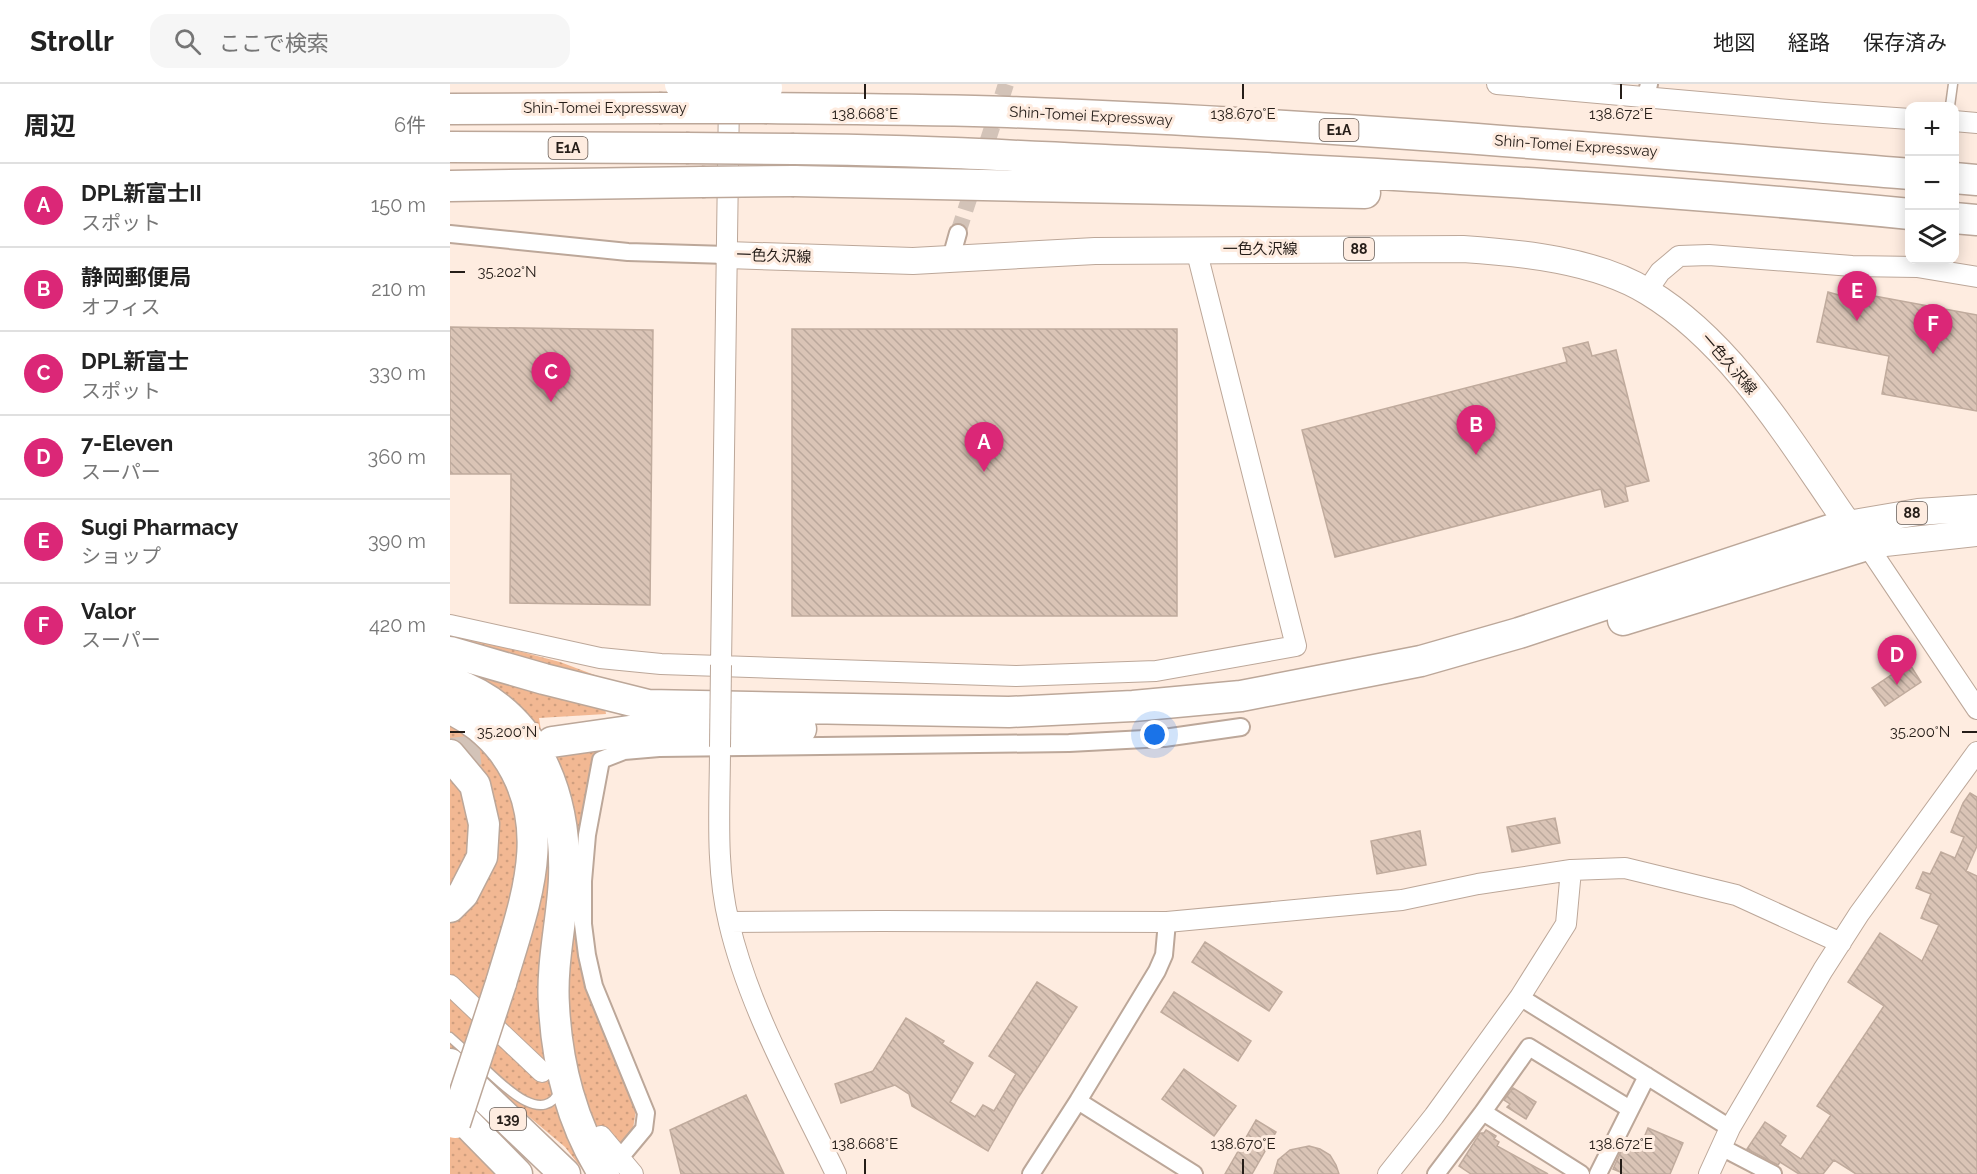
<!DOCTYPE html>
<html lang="ja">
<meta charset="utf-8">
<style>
body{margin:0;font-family:Raleway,"Noto Sans JP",sans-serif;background:#f6f6f6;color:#222}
.controls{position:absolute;right:18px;top:18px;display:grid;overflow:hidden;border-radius:12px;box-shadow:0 3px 15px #0003}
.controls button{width:54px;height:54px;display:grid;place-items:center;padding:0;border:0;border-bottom:2px solid #e0e0e0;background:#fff;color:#222;font:30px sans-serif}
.you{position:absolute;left:705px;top:651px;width:21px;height:21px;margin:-15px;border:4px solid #fff;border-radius:50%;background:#1a73e8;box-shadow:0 0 0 9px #1a73e833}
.badge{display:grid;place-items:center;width:39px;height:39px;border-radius:50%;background:#db2777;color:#fff;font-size:20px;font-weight:700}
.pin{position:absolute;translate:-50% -50px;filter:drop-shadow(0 2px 3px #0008)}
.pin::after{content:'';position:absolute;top:32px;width:21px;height:18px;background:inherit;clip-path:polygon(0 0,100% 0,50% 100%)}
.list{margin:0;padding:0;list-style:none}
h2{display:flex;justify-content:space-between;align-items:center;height:78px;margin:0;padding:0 24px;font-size:26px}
h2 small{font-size:20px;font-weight:400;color:#767676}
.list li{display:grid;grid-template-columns:39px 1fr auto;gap:18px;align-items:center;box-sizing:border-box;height:84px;padding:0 24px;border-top:2px solid #e0e0e0}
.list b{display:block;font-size:22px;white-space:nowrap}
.list p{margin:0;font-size:20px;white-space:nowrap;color:#767676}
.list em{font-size:20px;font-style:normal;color:#767676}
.icon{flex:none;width:33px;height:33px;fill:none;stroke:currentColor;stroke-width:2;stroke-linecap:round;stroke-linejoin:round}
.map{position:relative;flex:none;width:1527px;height:1090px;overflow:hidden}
header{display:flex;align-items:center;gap:36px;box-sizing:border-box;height:84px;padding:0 30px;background:#fff;border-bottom:2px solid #e0e0e0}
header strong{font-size:28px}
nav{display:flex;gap:33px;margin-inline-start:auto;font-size:21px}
.search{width:420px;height:54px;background:#f6f6f6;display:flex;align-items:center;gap:15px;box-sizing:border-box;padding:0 21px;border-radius:18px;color:#767676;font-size:22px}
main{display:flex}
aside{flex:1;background:#fff}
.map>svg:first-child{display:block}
.grass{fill:url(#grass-dots)}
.building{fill:url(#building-back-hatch);stroke:#c0ab9d;stroke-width:1.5}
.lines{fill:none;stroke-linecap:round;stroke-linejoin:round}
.minor-tunnel{stroke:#d3c3b8;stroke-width:16;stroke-dasharray:16 8;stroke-linecap:butt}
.motorway-tunnel{stroke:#d3c3b8;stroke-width:30;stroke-dasharray:30 15;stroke-linecap:butt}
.service-casing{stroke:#bca799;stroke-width:11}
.minor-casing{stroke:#bca799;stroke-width:20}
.tertiary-casing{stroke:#bca799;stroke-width:22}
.primary-casing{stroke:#bca799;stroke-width:28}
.motorway-casing{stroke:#bca799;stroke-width:33}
.service{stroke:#fff;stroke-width:8}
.minor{stroke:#fff;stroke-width:16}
.tertiary{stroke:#fff;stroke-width:20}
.primary{stroke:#fff;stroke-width:26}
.motorway{stroke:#fff;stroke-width:30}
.tertiary-bridge-casing{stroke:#bca799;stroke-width:22;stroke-linecap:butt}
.motorway-bridge-casing{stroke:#bca799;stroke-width:33;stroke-linecap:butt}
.tertiary-bridge{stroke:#fff;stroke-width:20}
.motorway-bridge{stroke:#fff;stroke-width:30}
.ticks{fill:none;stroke:#251d18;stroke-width:2}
.labels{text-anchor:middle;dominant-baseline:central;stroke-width:6;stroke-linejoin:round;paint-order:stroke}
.shield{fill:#feece0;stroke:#665b54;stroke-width:1.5}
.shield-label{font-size:14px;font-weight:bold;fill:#251d18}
.street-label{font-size:15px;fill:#251d18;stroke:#feece0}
.ticks-label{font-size:15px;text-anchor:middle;fill:#251d18;stroke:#feece0;stroke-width:6;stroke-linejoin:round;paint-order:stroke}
</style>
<header>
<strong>Strollr</strong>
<div class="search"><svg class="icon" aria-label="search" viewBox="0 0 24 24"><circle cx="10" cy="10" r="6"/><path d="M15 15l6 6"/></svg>ここで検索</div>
<nav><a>地図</a><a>経路</a><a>保存済み</a></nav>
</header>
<main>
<aside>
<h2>周辺<small>6件</small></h2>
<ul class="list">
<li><span class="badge">A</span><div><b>DPL新富士II</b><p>スポット</p></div><em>150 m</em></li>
<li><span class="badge">B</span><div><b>静岡郵便局</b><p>オフィス</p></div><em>210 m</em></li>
<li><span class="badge">C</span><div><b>DPL新富士</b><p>スポット</p></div><em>330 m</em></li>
<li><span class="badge">D</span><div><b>7-Eleven</b><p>スーパー</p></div><em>360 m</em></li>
<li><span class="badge">E</span><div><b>Sugi Pharmacy</b><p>ショップ</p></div><em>390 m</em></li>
<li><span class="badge">F</span><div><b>Valor</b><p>スーパー</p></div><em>420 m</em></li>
</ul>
</aside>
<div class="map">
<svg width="1527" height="1090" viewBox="0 0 1527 1090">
<defs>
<pattern id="grass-dots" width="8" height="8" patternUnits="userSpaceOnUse" patternTransform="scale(1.5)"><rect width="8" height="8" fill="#f2b893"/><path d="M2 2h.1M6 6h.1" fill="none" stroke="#cf9e7e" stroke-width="1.8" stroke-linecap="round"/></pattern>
<pattern id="building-back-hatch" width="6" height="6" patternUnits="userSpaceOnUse" patternTransform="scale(1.5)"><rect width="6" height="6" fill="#dac4b6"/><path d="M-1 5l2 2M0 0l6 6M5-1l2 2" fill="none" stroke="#bba89c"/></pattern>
</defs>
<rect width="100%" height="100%" fill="#feece0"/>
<path class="grass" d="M0,549L110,578L150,593L156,630L89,634L93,659L167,653L151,676L133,840L188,1013L180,1064L155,1090H136L115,1063L0,966Z
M0,1032L63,1090H0Z"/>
<path class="building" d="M1392,206L1527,231V327L1432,310L1439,272L1367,258L1378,208L1392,212Z
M0,243L203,246L200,521L60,519L61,390H0Z
M342,245H727V532H342Z
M1138,258L1142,272L1166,266L1199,397L1175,403L1178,417L1155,423L1151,405L885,473L852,346L1117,278L1113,264Z
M1459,579L1471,598L1435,622L1422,604Z
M1520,709L1527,713V762L1516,787L1527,792V1090H1406L1384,1076L1373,1090H1349L1330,1078L1328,1081L1297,1065L1315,1038L1336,1052L1330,1061L1351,1075L1381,1031L1367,1022L1434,922L1398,898L1430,849L1472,877L1489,841L1471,834L1481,810L1466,804L1473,788L1480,790L1491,768L1505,774L1514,753L1501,748L1513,719Z
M1105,734L1110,759L1062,768L1057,743Z
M970,747L976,781L927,790L921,757Z
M755,858L832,908L819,927L742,878Z
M587,898L627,923L568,1014L538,1067L462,1022L459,1010L445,1001L391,1019L385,1000L423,987L456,934L494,957L492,960L523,979L500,1018L525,1033L533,1021L544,1027L566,990L539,972Z
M724,908L801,957L788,977L711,928Z
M734,985L786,1022L764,1052L712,1015Z
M1063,1004L1086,1018L1076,1035L1057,1023L1060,1020L1054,1016Z
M296,1011L334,1090H231L220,1046Z
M806,1036L826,1048L802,1090H775Z
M1198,1044L1233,1059L1220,1090H1175L1163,1085L1173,1063L1188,1068Z
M1036,1046L1046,1052L1044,1055L1049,1058L1047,1062L1098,1090H1021L1009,1082L1030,1049H1034Z
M859,1062L870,1065L880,1071L886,1081L889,1090H824L828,1076L840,1066Z"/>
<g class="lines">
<path class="minor-tunnel" d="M508,149L556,0"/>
<path class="motorway-tunnel" d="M0,669L72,661"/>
<g class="service-casing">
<path id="service" d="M1500,22L1503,0
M0,953L20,971
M30,980C47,995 92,1046 110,1006"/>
</g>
<g class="minor-casing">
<path id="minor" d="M1196,12L1199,0
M0,150L178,168L277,171
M501,174L508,149
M1070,913L1280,1044
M628,1017L744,1090
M1033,1028L1131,1090
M1271,1063L1323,1090
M169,1075L194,1045L196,1029L144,902L137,871L133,840V797L137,751L151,676L174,667L209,664L619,659L714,654L791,643
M581,1090L628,1017L707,887L714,871L717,838
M986,1090L1033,1028L1079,963L1180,1025
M1148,1090L1197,992"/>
</g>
<g class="tertiary-casing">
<path id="tertiary" d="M1047,0L1374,29L1460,35
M1504,37L1527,39
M1197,207L1210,188L1229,172L1259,171L1402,182L1467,183L1527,193
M1417,461L1527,625
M0,541L150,574L211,580L566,592L706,587L846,562L746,165
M271,581L279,14
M270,663C270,721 265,782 279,839C299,925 348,1011 386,1090
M279,838L431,837L717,838L952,816L1028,800L1121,786L1175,784L1286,811L1391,859
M0,901L92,988
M151,1052L183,1090
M938,1090L984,1032L1070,913L1116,840L1121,786
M1259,1090L1280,1044L1373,886L1409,830L1527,668"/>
</g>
<g class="primary-casing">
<path id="primary" d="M277,171L463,177L645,167L1013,165C1072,169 1146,176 1198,208C1283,259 1342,360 1398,440L1417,461L1527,449
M1398,440L1468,428L1527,424"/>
</g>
<g class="motorway-casing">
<path id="motorway" d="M317,24C397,25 478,25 558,28C859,39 1159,65 1460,90
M0,25L209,24
M0,63L236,64
M344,65C475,66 606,74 737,80C978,92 1219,106 1460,130
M1504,94L1527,96
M344,97L915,109
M0,102L252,98
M1504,134L1527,136
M1173,536L1417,461
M0,568L94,595L198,621L559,628L683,622L791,612L971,577L1069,549L1398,440
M0,598C86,627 117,710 114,795C112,837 101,880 104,922C107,980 122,1041 154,1090
M0,625C20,633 40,650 53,667C108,741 74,820 51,899
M102,658L207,643L351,645
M0,671L25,701L34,740L32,773L13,810L0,823
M0,980L115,1090
M0,1022L67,1090"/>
</g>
<use href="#service" class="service"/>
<use href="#minor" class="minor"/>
<use href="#tertiary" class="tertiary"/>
<use href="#primary" class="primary"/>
<use href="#motorway" class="motorway"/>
<g class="tertiary-bridge-casing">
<path id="tertiary-bridge" d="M270,663L271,581"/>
</g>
<g class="motorway-bridge-casing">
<path id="motorway-bridge" d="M230,0L317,4
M209,24H317
M236,64L344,65
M252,98L344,97
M5,1039L51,899"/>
</g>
<use href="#tertiary-bridge" class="tertiary-bridge"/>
<use href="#motorway-bridge" class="motorway-bridge"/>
</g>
<path class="ticks" d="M415,0V15M793,0V15M1171,0V15M0,188H15M0,648H15M1512,648H1527M415,1075V1090M793,1075V1090M1171,1075V1090"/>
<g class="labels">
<g class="shield">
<rect x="869.5" y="35" width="39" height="22" rx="4.5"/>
<rect x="98.5" y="53" width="39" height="22" rx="4.5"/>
<rect x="894" y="154" width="30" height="22" rx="4.5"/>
<rect x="1447" y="418" width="30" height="22" rx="4.5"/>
<rect x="40" y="1024" width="36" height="22" rx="4.5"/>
</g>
<g class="shield-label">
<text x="889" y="46">E1A</text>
<text x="118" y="64">E1A</text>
<text x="909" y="165">88</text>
<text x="1462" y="429">88</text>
<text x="58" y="1035">139</text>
</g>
<g class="street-label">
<text x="155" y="24">Shin-Tomei Expressway</text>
<text transform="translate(641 32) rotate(3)">Shin-Tomei Expressway</text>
<text transform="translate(1126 62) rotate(4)">Shin-Tomei Expressway</text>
<text x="810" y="165">一色久沢線</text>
<text transform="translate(324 172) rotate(2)">一色久沢線</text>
<text transform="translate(1279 280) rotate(49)">一色久沢線</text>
</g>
</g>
<g class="ticks-label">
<text x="415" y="35">138.668°E</text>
<text x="793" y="35">138.670°E</text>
<text x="1171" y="35">138.672°E</text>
<text x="57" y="193">35.202°N</text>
<text x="57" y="653">35.200°N</text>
<text x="1470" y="653">35.200°N</text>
<text x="415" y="1065">138.668°E</text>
<text x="793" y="1065">138.670°E</text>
<text x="1171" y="1065">138.672°E</text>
</g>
</svg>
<div class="controls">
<button>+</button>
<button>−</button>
<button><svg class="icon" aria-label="layers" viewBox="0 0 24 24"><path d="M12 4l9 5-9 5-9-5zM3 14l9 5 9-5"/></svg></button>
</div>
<div class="you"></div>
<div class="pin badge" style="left:534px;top:388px">A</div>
<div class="pin badge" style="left:1026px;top:371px">B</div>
<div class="pin badge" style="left:101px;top:318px">C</div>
<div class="pin badge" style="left:1447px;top:601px">D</div>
<div class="pin badge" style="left:1407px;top:237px">E</div>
<div class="pin badge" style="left:1483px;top:270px">F</div>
</div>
</main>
